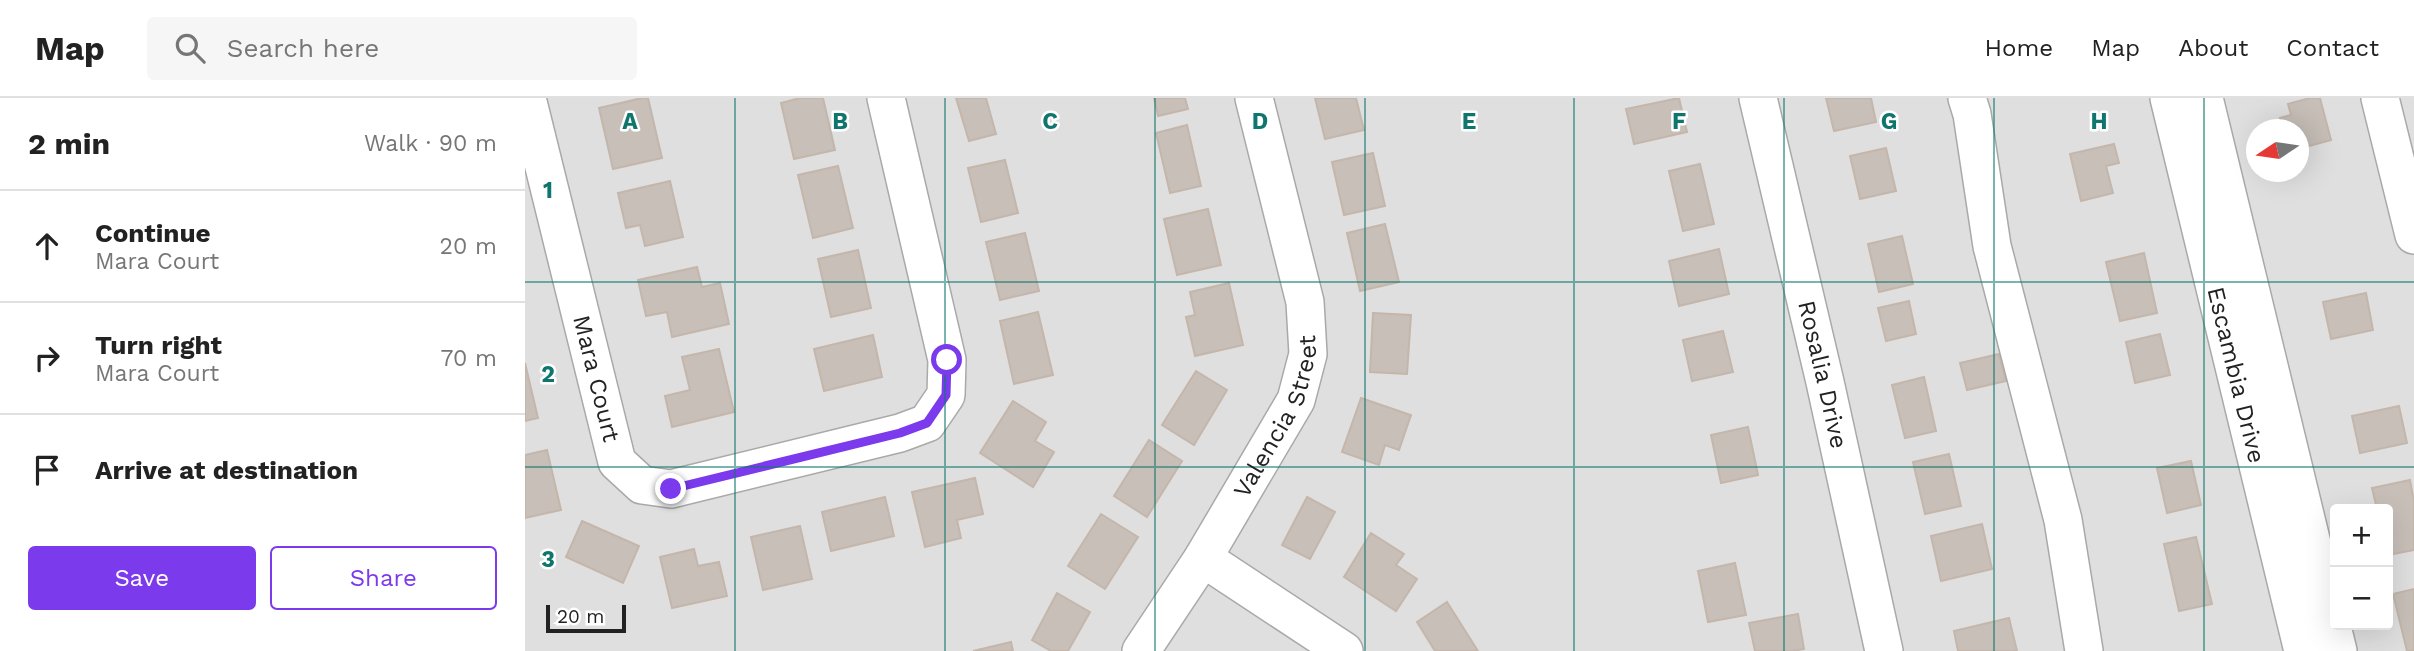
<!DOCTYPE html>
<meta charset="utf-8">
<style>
body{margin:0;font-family:"Work Sans",sans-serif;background:#f6f6f6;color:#222}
.controls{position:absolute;right:21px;bottom:21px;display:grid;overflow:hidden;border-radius:7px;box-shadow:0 7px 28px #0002}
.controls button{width:63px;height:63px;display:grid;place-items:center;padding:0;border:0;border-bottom:2px solid #e0e0e0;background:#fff;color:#222;font:35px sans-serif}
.compass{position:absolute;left:1721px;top:21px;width:63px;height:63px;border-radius:50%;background:#fff;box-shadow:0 7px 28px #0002;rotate:257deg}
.scale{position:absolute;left:21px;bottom:18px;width:80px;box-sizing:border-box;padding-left:7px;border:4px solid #222;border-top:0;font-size:19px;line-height:24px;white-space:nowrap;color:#222;-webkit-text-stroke:5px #fff;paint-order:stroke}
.stop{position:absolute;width:21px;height:21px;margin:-16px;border:5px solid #7c3aed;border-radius:50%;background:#fff}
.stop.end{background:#7c3aed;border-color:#fff;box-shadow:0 2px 7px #0008}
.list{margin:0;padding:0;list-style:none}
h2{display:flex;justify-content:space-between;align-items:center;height:91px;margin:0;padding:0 28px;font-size:30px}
h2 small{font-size:23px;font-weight:400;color:#767676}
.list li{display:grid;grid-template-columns:46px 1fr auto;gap:21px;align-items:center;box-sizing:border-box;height:112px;padding:0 28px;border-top:2px solid #e0e0e0}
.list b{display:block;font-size:26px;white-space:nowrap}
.list p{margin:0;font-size:23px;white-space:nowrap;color:#767676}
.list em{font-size:23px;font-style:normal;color:#767676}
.actions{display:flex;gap:14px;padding:21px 28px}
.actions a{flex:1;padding:16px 0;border:2px solid #7c3aed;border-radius:7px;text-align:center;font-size:24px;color:#7c3aed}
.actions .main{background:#7c3aed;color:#fff}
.icon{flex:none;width:38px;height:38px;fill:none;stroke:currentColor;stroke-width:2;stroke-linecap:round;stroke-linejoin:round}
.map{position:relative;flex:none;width:1889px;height:553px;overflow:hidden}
header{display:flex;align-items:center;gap:42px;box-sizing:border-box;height:98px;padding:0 35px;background:#fff;border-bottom:2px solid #e0e0e0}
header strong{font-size:33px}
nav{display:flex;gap:38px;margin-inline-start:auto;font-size:24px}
.search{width:490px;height:63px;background:#f6f6f6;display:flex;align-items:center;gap:18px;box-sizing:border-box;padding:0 24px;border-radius:7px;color:#767676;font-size:26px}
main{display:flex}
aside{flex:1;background:#fff}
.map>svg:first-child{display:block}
.residential{fill:#e0dfdf;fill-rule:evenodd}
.building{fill:#c7bfb8;stroke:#c4b6ab;stroke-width:2}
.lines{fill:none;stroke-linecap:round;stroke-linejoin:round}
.minor-casing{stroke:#a9a9a9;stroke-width:40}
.minor{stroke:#fff;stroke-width:37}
.route{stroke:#7c3aed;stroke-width:9}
.grid{fill:none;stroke:#0f766e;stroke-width:2;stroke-opacity:0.55}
.labels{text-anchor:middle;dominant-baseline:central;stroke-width:5;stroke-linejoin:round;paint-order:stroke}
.street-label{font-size:24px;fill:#222;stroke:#fff}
.grid-label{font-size:23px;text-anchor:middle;font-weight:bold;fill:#0f766e;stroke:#fff;stroke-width:5;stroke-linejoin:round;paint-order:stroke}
</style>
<header>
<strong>Map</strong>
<div class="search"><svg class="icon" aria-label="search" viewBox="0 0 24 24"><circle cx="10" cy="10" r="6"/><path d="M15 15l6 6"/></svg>Search here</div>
<nav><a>Home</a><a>Map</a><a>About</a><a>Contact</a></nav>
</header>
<main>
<aside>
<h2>2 min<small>Walk · 90 m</small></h2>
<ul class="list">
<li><svg class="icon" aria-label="ahead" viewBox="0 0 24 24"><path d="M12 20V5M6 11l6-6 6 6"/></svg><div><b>Continue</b><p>Mara Court</p></div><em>20 m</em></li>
<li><svg class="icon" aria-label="right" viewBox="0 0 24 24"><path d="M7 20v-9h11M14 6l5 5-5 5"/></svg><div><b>Turn right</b><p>Mara Court</p></div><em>70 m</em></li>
<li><svg class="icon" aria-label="arrive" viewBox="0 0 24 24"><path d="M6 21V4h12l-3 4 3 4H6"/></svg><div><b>Arrive at destination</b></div></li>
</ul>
<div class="actions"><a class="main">Save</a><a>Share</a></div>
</aside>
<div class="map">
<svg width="1889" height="553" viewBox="0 0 1889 553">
<rect width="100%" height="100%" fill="#f2efe9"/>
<path class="residential" d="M18,0H345L407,264L406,294L392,314L145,377L125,374L106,357Z
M376,0H713L764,207L767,255L756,297L665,453L599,553H0V57L106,397L415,332Z
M745,0H1216L1343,553H842L834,545L698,456L786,304Z
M1249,0H1628L1762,553H1375Z
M1695,0H1889V553H1829L1822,527H1863V411H1810V476ZM1731,32H1773V74H1731Z
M682,480L793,553H634Z"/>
<path class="building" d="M117,0H123L137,60L88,71L74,10Z
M275,0H298L310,52L269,61L256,5Z
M431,0H461L471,36L444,43Z
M629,0H660L663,11L633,18Z
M790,0H831L839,32L800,41Z
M1154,0L1162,34L1109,46L1101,11Z
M1301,0H1346L1351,24L1309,33Z
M1785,0H1795L1806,42L1773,51V32H1758L1755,20L1766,17L1763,6Z
M662,27L676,88L645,95L631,35Z
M1589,46L1594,65L1581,68L1588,95L1556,103L1545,56Z
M1361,50L1371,93L1335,101L1325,58Z
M848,55L860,108L819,117L807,64Z
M480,62L493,115L456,124L443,70Z
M1175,66L1189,126L1158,133L1144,73Z
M313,68L328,130L288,140L273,77Z
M145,83L158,139L120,148L115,127L101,130L93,95Z
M683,111L696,167L652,177L639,121Z
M860,126L874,184L835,193L822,135Z
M500,135L514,193L475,202L461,144Z
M1377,138L1388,186L1354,194L1343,146Z
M1194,151L1204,196L1154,208L1144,163Z
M333,152L346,210L306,219L293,161Z
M1619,155L1632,215L1595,223L1581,164Z
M172,169L177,189L195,185L204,226L147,239L142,214L121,218L113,182Z
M704,185L718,247L670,258L661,219L670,217L665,194Z
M1841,195L1848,232L1806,241L1798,204Z
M1384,203L1391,236L1361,243L1353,210Z
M513,214L528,277L489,286L475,223Z
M848,215L886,217L882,276L845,274Z
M1198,233L1208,274L1167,283L1158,242Z
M1635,236L1645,277L1610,285L1601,244Z
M348,237L357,279L299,293L289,251Z
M194,251L209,314L147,329L140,298L165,292L157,259Z
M1474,256L1481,283L1442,292L1435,265Z
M0,265L13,320L0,323Z
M671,273L702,292L669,347L637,327Z
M1399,279L1411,333L1380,340L1367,287Z
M836,300L886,317L874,352L860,347L854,367L817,354Z
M488,303L521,324L510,343L529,354L508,389L455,355Z
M1874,308L1882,345L1835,355L1827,318Z
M1223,329L1233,377L1196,385L1186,337Z
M624,342L657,363L622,419L589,398Z
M22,352L36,412L0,420V357Z
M1424,356L1436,408L1400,416L1388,364Z
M1666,363L1676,407L1642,415L1632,370Z
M450,380L458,416L432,422L436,440L400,449L387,394Z
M1885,382L1889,403V452L1863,457V411H1852L1847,390Z
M360,399L369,438L306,453L297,414Z
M782,399L810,414L785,461L757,447Z
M576,416L613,439L580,491L543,468Z
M57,423L114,448L98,485L41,459Z
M1457,426L1467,471L1416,483L1406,438Z
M275,428L287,481L238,492L226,439Z
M846,435L879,456L871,467L892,481L871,513L819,479Z
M1671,439L1687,506L1654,513L1639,446Z
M169,451L173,468L194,464L202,498L147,510L135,459Z
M1210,465L1221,517L1183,524L1173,473Z
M1889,491V553H1882L1868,496Z
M532,495L565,514L543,553H526L507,542Z
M922,504L953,553H910L892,524Z
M1273,516L1279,551L1267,553H1230L1224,525Z
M1484,520L1492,553H1433L1429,533Z
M486,544L488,553H448Z"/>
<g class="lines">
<g class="minor-casing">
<g id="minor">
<path id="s1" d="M2,0L92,364L117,387L146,391L375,335L402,325L421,297L422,262L361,0"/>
<path id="s2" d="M1233,0L1300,284L1359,553"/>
<path d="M1442,0L1447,16L1467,148L1538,422L1559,553"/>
<path id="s3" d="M1644,0L1778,553"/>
<path d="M1679,0L1813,553"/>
<path d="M1855,0L1889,137"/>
<path d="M678,460L819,553"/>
<path id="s4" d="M616,553L678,460L771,302L783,256L780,204L729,0"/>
</g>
</g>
<use href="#minor" class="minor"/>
</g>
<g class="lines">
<path class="route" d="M146,391L375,335L402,325L421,297L422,262"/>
</g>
<path class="grid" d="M210,0V553M420,0V553M630,0V553M840,0V553M1049,0V553M1259,0V553M1469,0V553M1679,0V553M0,184H1889M0,369H1889"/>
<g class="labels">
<g class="street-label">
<text stroke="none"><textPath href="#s2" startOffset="284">Rosalia Drive</textPath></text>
<text stroke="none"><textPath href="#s3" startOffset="285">Escambia Drive</textPath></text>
<text stroke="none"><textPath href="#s1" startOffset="289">Mara Court</textPath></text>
<text stroke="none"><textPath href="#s4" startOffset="273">Valencia Street</textPath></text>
</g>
</g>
<g class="grid-label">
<text x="105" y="31">A</text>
<text x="315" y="31">B</text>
<text x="525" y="31">C</text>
<text x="735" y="31">D</text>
<text x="944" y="31">E</text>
<text x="1154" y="31">F</text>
<text x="1364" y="31">G</text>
<text x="1574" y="31">H</text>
<text x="23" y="100">1</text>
<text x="23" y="284">2</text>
<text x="23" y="469">3</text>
</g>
</svg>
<div class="controls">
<button>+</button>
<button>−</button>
</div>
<svg class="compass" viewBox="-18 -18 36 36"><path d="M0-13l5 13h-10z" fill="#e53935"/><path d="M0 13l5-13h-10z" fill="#767676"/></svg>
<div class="scale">20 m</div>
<div class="stop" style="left:422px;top:262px"></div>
<div class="stop end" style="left:146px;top:391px"></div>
</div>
</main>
